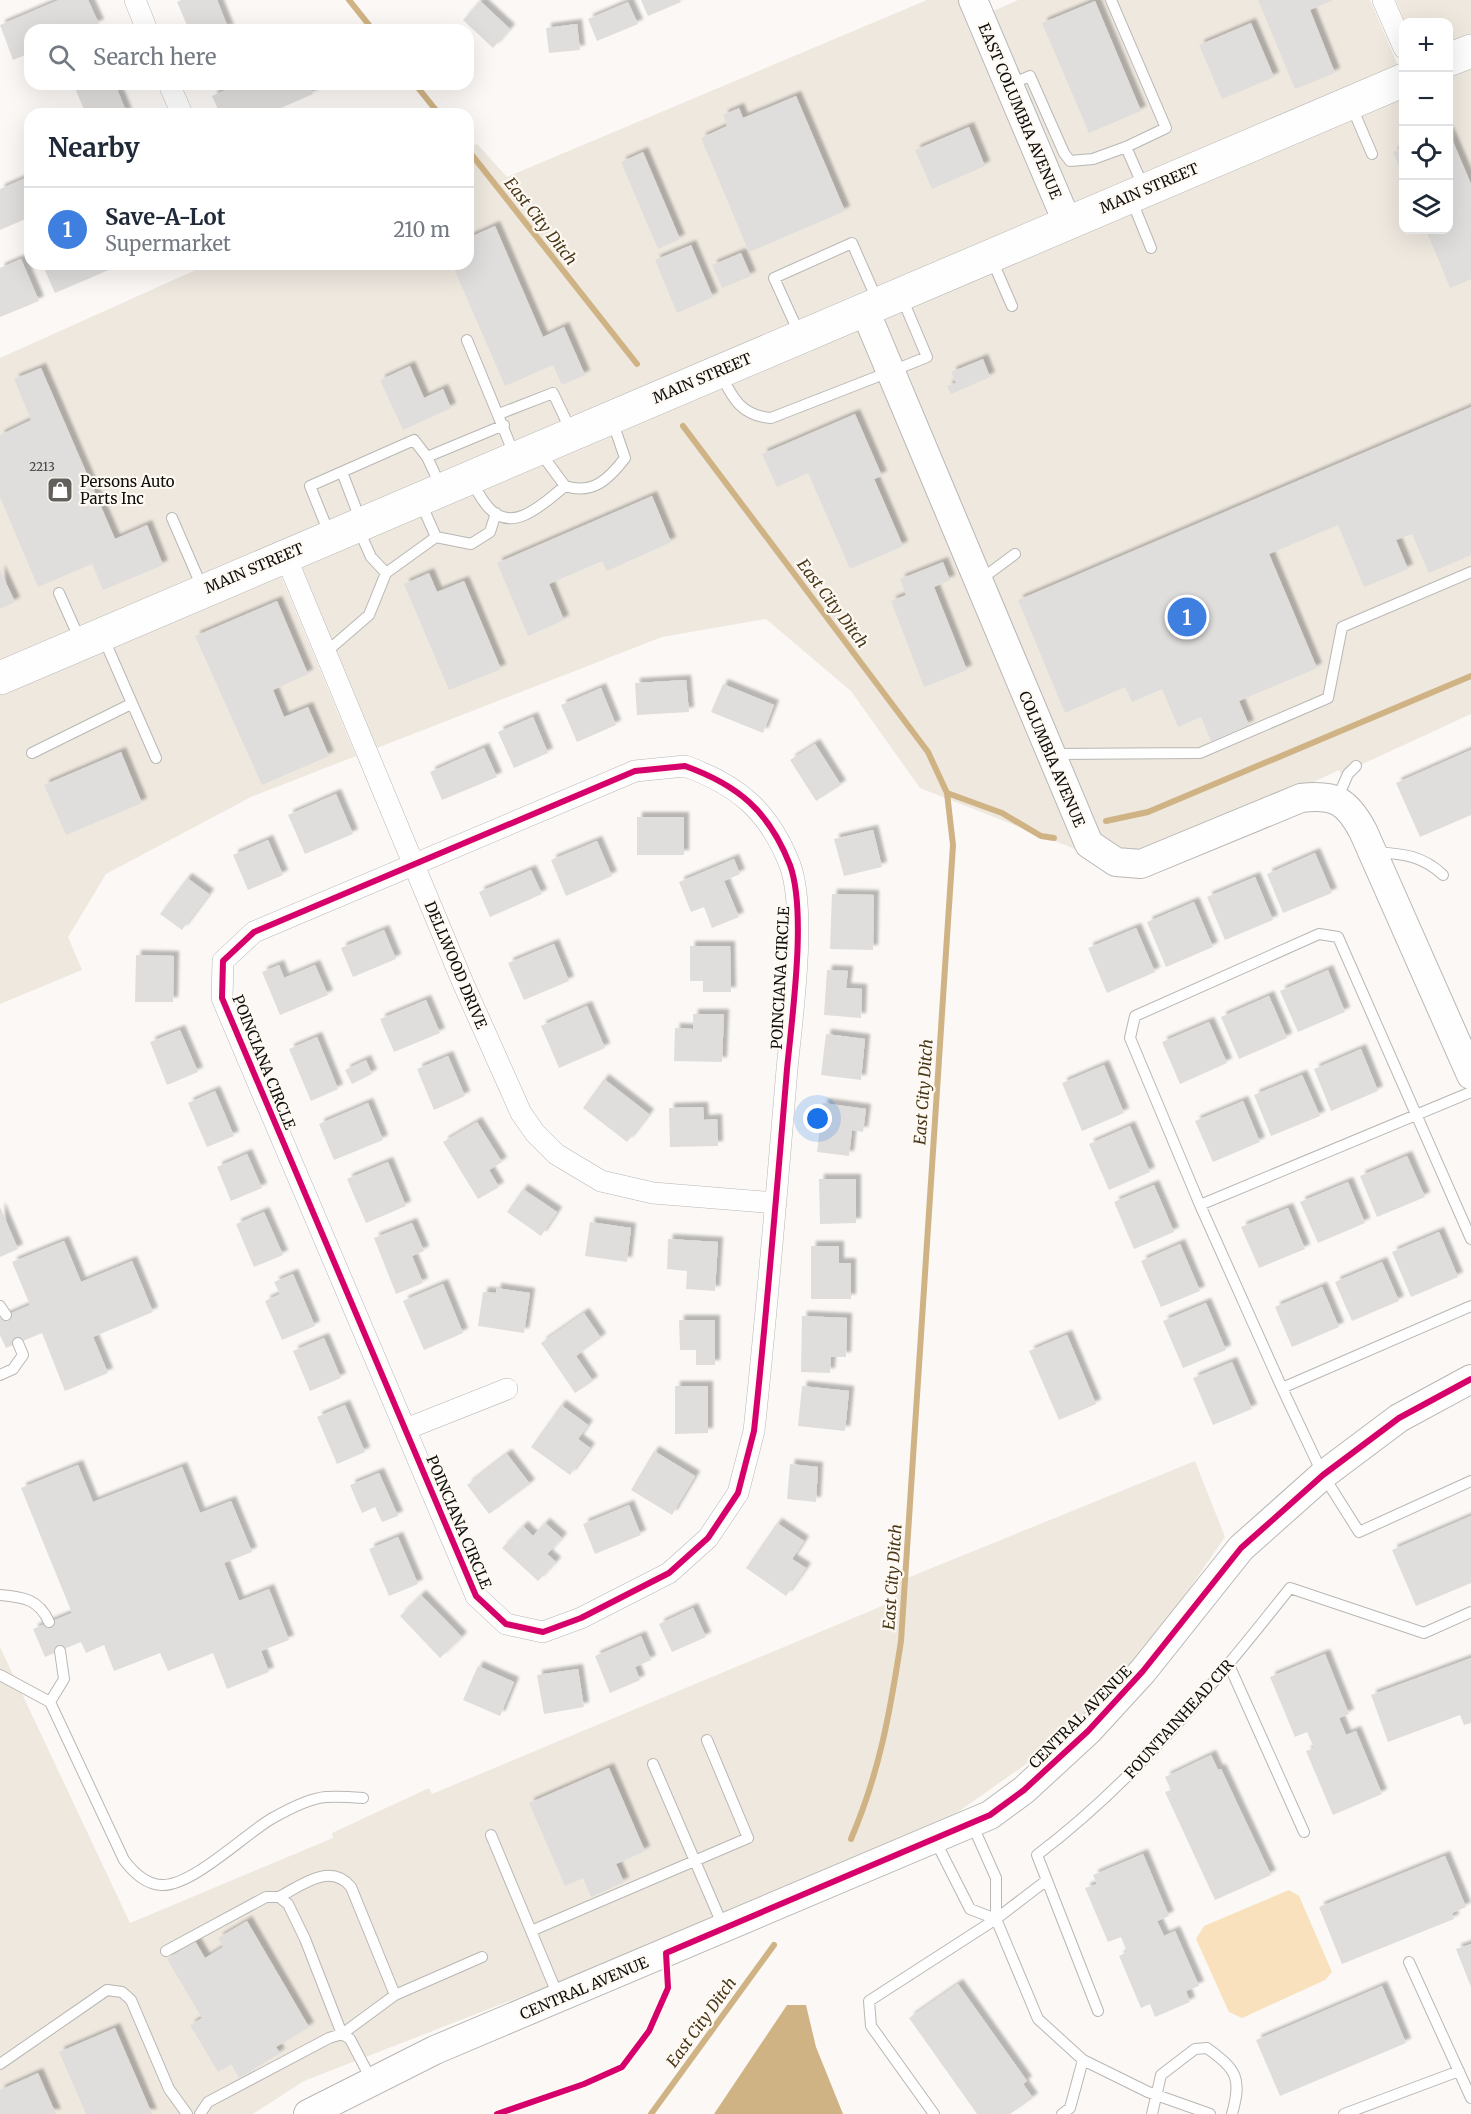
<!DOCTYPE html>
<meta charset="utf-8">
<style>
body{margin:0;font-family:Merriweather,serif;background:#f2f2f3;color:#1f2937}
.controls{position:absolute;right:18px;top:18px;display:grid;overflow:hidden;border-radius:12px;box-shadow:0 6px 24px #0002}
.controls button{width:54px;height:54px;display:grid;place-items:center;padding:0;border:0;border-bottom:2px solid #e0e1e3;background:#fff;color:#1f2937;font:30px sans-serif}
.you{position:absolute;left:818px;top:1119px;width:21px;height:21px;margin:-15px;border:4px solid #fff;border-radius:50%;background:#1a73e8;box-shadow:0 0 0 9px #1a73e833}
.badge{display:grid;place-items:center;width:39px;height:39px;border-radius:50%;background:#2563eb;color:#fff;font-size:20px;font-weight:700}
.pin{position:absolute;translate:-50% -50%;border:3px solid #fff;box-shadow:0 2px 6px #0006}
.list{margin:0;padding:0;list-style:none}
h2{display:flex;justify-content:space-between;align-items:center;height:78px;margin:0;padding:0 24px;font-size:26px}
h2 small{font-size:20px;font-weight:400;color:#747a83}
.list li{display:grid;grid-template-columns:39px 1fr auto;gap:18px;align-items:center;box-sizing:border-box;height:84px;padding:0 24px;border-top:2px solid #e0e1e3}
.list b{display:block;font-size:22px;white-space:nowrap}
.list p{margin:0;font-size:20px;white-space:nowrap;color:#747a83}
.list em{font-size:20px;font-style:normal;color:#747a83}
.icon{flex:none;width:33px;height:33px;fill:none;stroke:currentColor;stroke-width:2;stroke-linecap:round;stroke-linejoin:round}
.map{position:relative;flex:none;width:1471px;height:2114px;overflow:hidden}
.search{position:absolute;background:#fff;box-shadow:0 6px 24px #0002;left:24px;top:24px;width:450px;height:66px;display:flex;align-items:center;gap:15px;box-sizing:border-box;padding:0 21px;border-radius:18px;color:#747a83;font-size:22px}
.panel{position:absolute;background:#fff;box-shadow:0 6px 24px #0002;left:24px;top:108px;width:450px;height:162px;border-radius:18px}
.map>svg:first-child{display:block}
.built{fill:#eee8df}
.green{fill:#f8e1bc}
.water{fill:#d0b384}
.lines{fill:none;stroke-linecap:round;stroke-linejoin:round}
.stream{stroke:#d0b384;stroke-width:6}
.building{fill:#e0dedc;filter:url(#shadow)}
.lane-casing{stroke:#b9b7b4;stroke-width:12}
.street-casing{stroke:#b9b7b4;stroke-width:22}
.secondary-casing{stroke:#b9b7b4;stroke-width:30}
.primary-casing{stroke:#b9b7b4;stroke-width:34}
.lane{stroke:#fefefe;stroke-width:10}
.street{stroke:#fefefe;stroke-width:21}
.secondary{stroke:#fefefe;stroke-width:28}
.primary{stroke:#fefefe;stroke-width:33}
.cycleway-casing{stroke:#fef9f2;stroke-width:10}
.cycleway{stroke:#d6006c;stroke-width:6}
.labels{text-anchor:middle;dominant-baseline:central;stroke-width:4.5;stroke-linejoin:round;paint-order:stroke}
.number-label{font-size:12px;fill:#43423f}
.street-label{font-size:15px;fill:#0f0e0b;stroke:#fef9f2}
.poi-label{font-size:15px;fill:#0f0e0b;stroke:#fef9f2;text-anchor:start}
.water-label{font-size:16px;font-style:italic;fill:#493719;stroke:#fef9f2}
</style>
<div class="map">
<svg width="1471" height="2114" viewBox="0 0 1471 2114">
<defs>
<filter id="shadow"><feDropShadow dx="5" dy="-5" stdDeviation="1.5" flood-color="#0004"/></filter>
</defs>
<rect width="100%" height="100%" fill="#fbf8f5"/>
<path class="built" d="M927,0H961L1052,217L846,299L848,304L0,667V358L209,264H468V148L477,144L507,177Z
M1018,0H1370L1400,70L1073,208L991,12Z
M1396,0H1471V40L1449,49L1448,22H1405Z
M1471,62V714L1341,774L1339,770L1303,787L1130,853L1099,837L878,313L1403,91L1404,230H1448L1449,72Z
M856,323L1080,851L920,788L851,691L766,619L662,637L377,748L299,560Z
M278,569L356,756L251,797L106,874L68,937L82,970L0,1004V689Z
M1195,1461L1225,1537L1155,1638L1072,1732L952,1816L705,1925L304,2081L253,2114H0V1647L130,1923L333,1838L332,1833L429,1788L432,1794L894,1601L895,1583Z"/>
<path class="green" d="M1289,1890L1299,1896L1332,1972L1325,1980L1242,2018L1229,2012L1196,1939L1204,1926Z"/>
<path class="water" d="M787,2005H806L816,2047L843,2114H714Z"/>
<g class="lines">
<path class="stream" d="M349,0L373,30
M415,84L439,114
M468,150L637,364
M683,426L928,752L947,793L953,845L901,1641C890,1712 880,1771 851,1839
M947,793L1002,813L1041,836L1054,838
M1106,821L1148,812L1471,676
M651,2114L774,1945"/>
</g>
<path class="building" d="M59,0H88L99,24L84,30H30V53L13,60L0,25Z
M181,0H217L229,30H189L177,2Z
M641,0H680L681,2L648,16Z
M1258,0H1333L1310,10L1335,73L1295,89Z
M480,1L510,29L493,48L463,20Z
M1095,1L1141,111L1089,133L1042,23Z
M628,2L638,24L597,41L588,19Z
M1251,23L1274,77L1222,99L1199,45Z
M577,24L580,50L549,53L546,28Z
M73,84H115L127,114H86Z
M240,84H309L313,94L267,114H220L212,96Z
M796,96L845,211L749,252L701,138L727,126L723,115L739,108L743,118Z
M969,127L985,166L932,189L915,150Z
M1448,130L1471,184V279L1450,288L1426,230H1448Z
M1404,148V176H1403L1393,152Z
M643,152L680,239L658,249L621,162Z
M30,176V217L0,230V189Z
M495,226L543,337L564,327L585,375L562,385L553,365L505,386L452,264H468V238Z
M691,245L713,297L677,313L655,260Z
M741,253L751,276L722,288L712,265Z
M21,259L39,301L0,317V268Z
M42,264H123L55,293Z
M983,359L990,377L951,394L947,386L956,383L951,372Z
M410,366L424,398L443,389L451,408L403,430L380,380Z
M41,368L115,539L147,525L163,565L103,590L92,564L38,587L0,497V435L31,420L14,379Z
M1471,407V555L1429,573L1412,534L1396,540L1408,569L1364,587L1338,525L1269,554L1317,668L1239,701L1249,725L1211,741L1201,717L1178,727L1162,689L1132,702L1125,687L1065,713L1018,600Z
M855,414L882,476L874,479L903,546L850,569L808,473L777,487L762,454Z
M652,496L671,542L607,571L602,561L549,584L564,620L528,636L497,563Z
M943,562L950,580L934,587L967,670L924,687L891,601L906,595L900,579Z
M0,570L15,602L0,609Z
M429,573L437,592L464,581L501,669L449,690L404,584Z
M277,601L308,674L273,690L284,717L308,707L329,756L262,785L195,636Z
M686,680L689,712L637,715L635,683Z
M723,684L774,705L763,733L711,712Z
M601,688L616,725L577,742L561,705Z
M533,717L548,753L514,768L498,732Z
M815,744L841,785L816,801L790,760Z
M484,748L497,777L442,800L430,772Z
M1471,750V815L1420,837L1396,783Z
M121,752L142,803L66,835L44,785Z
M336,794L353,834L305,854L288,815Z
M637,817H684V855H637Z
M873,830L882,867L844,876L834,839Z
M268,840L283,875L248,890L233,855Z
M597,841L612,876L566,896L551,860Z
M1315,853L1332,893L1283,913L1267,874Z
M734,859L740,874L724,881L739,917L712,928L704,907L691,912L679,882Z
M531,870L542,894L490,917L479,892Z
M1255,877L1273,920L1225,940L1207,897Z
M187,878L209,894L182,930L160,914Z
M832,894L874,895L873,950L830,949Z
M1194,902L1213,947L1166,967L1147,922Z
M1136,928L1155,972L1107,993L1088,948Z
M384,930L396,959L353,977L341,948Z
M554,944L569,981L524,1000L508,963Z
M690,946H730L731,992H703V981H690Z
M136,955L174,956L173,1002H135Z
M279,965L284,978L315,965L328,995L280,1015L262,972Z
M827,970L848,971L846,988L862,989L861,1018L824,1015Z
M1328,970L1345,1012L1298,1032L1280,991Z
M1269,996L1287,1038L1239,1059L1221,1017Z
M426,1000L440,1033L394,1052L380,1019Z
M587,1006L605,1048L559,1068L541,1026Z
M693,1014H724L722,1062L674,1061L675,1028L693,1029Z
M1209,1022L1227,1063L1180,1084L1162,1042Z
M180,1030L198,1072L167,1085L150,1042Z
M826,1034L865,1039L861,1080L821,1075Z
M317,1037L338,1089L311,1101L289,1049Z
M1361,1049L1378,1091L1331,1111L1314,1069Z
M448,1056L465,1096L434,1110L417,1069Z
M366,1060L372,1074L352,1084L345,1070Z
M1104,1065L1124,1113L1082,1131L1062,1083Z
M1302,1075L1320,1116L1271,1136L1254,1095Z
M604,1079L649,1114L627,1142L583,1108Z
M215,1091L234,1136L207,1147L188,1103Z
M1243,1101L1260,1142L1213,1162L1195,1121Z
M368,1103L383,1140L334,1160L319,1124Z
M823,1103L866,1109L863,1132L852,1130L849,1156L817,1152Z
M703,1107L704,1120L717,1119L718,1146L670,1147L669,1108Z
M477,1122L502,1162L489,1170L499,1187L478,1199L443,1142Z
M1130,1126L1150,1172L1109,1190L1089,1144Z
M247,1154L262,1188L231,1201L217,1167Z
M1407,1156L1425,1197L1377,1217L1360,1176Z
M388,1162L406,1206L366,1223L347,1179Z
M819,1179H856V1223L820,1224Z
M1348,1182L1365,1223L1318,1243L1300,1202Z
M1154,1185L1174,1232L1134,1249L1114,1202Z
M523,1189L557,1212L541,1236L507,1212Z
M0,1207L18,1249L0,1257Z
M1288,1208L1305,1249L1259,1268L1241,1227Z
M264,1212L283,1255L254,1267L236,1224Z
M590,1222L631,1228L627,1262L585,1256Z
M412,1223L424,1251L412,1256L423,1283L396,1294L374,1238Z
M1439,1232L1458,1277L1411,1297L1392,1252Z
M668,1239L718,1242L715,1291L686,1289L687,1271L667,1269Z
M64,1241L81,1282L132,1261L153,1312L93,1337L108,1373L65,1391L42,1333L6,1348L0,1335V1318L30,1305L12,1262Z
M1180,1244L1200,1291L1161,1307L1141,1261Z
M811,1246H839V1263H851V1299H811Z
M1382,1262L1399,1301L1352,1321L1335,1282Z
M293,1274L315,1326L282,1340L265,1301L280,1294L274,1282Z
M443,1284L463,1333L424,1350L403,1301Z
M1322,1287L1339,1327L1292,1347L1275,1307Z
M496,1288L530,1293L524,1333L478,1326L483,1292L496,1293Z
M1206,1303L1226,1350L1183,1368L1163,1321Z
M584,1313L601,1338L576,1356L593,1381L575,1393L541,1343Z
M802,1316L847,1318L846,1357H831L830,1373L801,1372Z
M679,1320H715V1365H696V1350H680Z
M1067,1335L1096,1404L1059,1420L1029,1351Z
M324,1338L341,1378L310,1391L293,1351Z
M1232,1362L1252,1409L1213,1425L1193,1378Z
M675,1386H708V1433L675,1434Z
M802,1386L849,1391L845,1431L798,1426Z
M345,1405L365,1452L337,1464L317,1417Z
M561,1405L588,1425L578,1439L590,1448L570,1475L531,1447Z
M654,1451L695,1476L672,1515L631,1490Z
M507,1454L530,1484L489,1514L467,1485Z
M790,1464L818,1467L816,1502L787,1499Z
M78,1465L93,1502L182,1467L200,1513L231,1501L252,1552L224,1563L239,1601L269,1589L289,1640L261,1651L269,1672L227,1689L213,1653L168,1671L160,1653L114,1671L104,1645L86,1653L81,1642L45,1657L33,1629L72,1613L21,1488Z
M379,1473L398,1516L382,1522L375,1507L362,1513L350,1485Z
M629,1505L641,1535L595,1554L583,1524Z
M1471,1516V1583L1416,1606L1392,1550Z
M545,1523L562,1538L547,1554L556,1562L538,1581L502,1548L523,1526L533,1536Z
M777,1523L804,1541L792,1559L806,1568L786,1596L746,1568Z
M398,1537L418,1584L389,1596L369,1549Z
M421,1595L462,1637L440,1658L400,1616Z
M693,1608L706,1637L672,1652L659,1624Z
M641,1636L651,1660L635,1667L640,1680L610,1693L595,1656Z
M1325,1654L1349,1714L1339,1718L1346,1735L1356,1731L1382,1794L1333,1815L1306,1751L1314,1748L1307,1732L1295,1737L1270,1677Z
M1471,1658V1723L1464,1725L1460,1715L1388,1742L1371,1695Z
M478,1666L514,1682L500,1716L463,1700Z
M578,1669L584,1707L544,1714L537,1675Z
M1211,1755L1218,1770L1221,1769L1271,1875L1215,1900L1165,1792L1171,1790L1165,1777Z
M609,1768L645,1851L616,1864L624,1882L591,1897L583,1878L565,1886L529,1803Z
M1143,1854L1169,1916L1157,1921L1164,1936L1175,1931L1199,1986L1186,1991L1190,2002L1155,2017L1150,2004L1141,2008L1119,1956L1127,1952L1121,1937L1108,1942L1085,1888L1097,1884L1093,1875Z
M1445,1856L1466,1907L1452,1913L1454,1919L1342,1964L1319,1907Z
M247,1921L309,2027L276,2047L280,2053L239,2078L231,2064L218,2072L190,2025L202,2018L167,1959L195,1941L205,1958L223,1947L218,1938Z
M1471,1944V1987L1456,1949Z
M958,1984L1027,2081L1023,2084L1033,2098L1010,2114H977L909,2018Z
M1382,1986L1406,2043L1280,2096L1256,2040Z
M115,2028L152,2114H86L59,2052Z
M38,2073L56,2114H0V2090Z"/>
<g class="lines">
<g class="lane-casing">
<path id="lane" d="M1111,0L1166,128L1126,147L1143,186
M1011,84L1030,76L1064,153L1070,161L1093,159L1126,147
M1351,105L1372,154
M1132,201L1151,248
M992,260L1012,306
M799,333L774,278L852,243L878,302
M467,340L514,454
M721,375C733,399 742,416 771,418L907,365L927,357L902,298
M499,414L553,393L571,431
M540,452L565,486C593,495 609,479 625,458L612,420
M427,457L504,425
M342,472L360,519
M471,480C476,489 482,501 489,508C513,535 545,502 565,486
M420,501L436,537L471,544L490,532L496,513
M172,518L202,587
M358,528L371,557L386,573
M329,533L310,486L414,440L427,457L441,487
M980,580L1015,554
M59,593L80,640
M103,637L156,758
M325,653L369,615L386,573L436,537
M32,753L131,704
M1054,754L1200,753L1328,698L1342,627L1471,572
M1337,799L1348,774L1356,766
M1375,852C1403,854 1422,855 1443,875
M1200,1205L1471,1092
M1471,1239L1338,937L1319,934L1135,1016L1130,1038L1200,1205L1282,1388L1323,1475L1359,1532L1471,1481
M0,1306L6,1315
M0,1375L13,1369L23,1355L18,1343
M1282,1388L1471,1306
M0,1595C23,1597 39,1599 49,1622
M1229,1665L1304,1832
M0,1675L50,1702L124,1860C133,1872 145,1884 161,1885C191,1887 244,1835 271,1819C285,1811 310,1798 326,1797C338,1796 351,1797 363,1798
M50,1702L64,1679L60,1651
M653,1764L723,1926
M972,1824L996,1878V1919L1038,2019L1083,2060L1148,2092L1210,2114
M491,1835L559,1998
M935,1840L970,1909L996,1919
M279,1897C302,1885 330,1862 351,1887L395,1995
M531,1931L748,1838L707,1740
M166,1951L266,1897H279L288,1904L305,1939L342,2034L395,1995L482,1957
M1409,1962L1471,2098
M1098,2011L1037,1855C1136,1780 1214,1684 1290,1588L1424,1633L1471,1612
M0,2064L107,1990L122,1992L131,2000L169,2089L187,2114
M200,2114L208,2102L329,2038L342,2034L350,2039L372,2081
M934,2114L871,2026L869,2001L996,1919L1047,1880
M1062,2114L1070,2108L1083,2060
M1152,2114L1161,2075L1195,2049L1207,2048C1237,2070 1242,2078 1232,2114
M1344,2114L1459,2071"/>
</g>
<g class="street-casing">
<path id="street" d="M135,0L147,30
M1383,0L1404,48
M169,84L182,114
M285,555L463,983L521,1113L535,1133L556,1154L601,1181L653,1193L776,1203
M685,766C738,785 769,811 790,865C807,912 792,1017 787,1069C777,1190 767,1311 754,1431L738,1493L708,1538L669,1573L581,1618L543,1632L506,1624L476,1596L222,998L223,961L254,932L635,771Z
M406,1429L507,1389"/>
</g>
<g class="secondary-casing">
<path id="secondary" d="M973,0L1067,222
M864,308L1089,844L1116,862L1141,864L1301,798C1335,794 1347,801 1363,831L1471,1075
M308,2114L435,2050L990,1815L1024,1790L1088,1731L1143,1671L1241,1548L1323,1475L1399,1418L1471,1379"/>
</g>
<g class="primary-casing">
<path id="primary" d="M1448,60L1471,51
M0,678L1404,80"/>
</g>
<use href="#lane" class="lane"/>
<use href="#street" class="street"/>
<use href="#secondary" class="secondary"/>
<use href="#primary" class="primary"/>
<g class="cycleway-casing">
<path id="cycleway" d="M685,766C738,785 769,811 790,865C807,912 792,1017 787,1069C777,1190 767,1311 754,1431L738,1493L708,1538L669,1573L581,1618L543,1632L506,1624L476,1596L222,998L223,961L254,932L635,771Z
M497,2114L584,2084L622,2067L649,2031L668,1988L666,1953L990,1815L1024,1790L1088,1731L1143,1671L1241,1548L1323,1475L1399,1418L1471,1379"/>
</g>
<use href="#cycleway" class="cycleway"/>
</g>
<defs>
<g id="shop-square" transform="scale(1.35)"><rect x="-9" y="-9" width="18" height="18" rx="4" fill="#62605d" stroke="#fef9f2"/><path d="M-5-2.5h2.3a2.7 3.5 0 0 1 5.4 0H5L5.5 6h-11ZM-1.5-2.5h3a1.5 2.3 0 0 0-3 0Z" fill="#fff"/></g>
</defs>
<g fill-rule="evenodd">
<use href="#shop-square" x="60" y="490"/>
</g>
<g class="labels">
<g class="number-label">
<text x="42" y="466">2213</text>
</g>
<g class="street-label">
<text transform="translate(1020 111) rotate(67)">EAST COLUMBIA AVENUE</text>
<text transform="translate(1149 188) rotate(-23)">MAIN STREET</text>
<text transform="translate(702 378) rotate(-23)">MAIN STREET</text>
<text transform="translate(254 568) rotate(-23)">MAIN STREET</text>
<text transform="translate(1052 759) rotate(67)">COLUMBIA AVENUE</text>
<text transform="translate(456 965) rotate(67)">DELLWOOD DRIVE</text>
<text transform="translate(780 978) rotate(-87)">POINCIANA CIRCLE</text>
<text transform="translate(264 1062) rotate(68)">POINCIANA CIRCLE</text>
<text transform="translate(459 1522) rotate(67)">POINCIANA CIRCLE</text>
<text transform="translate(1080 1717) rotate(-45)">CENTRAL AVENUE</text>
<text transform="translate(1179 1719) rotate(-48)">FOUNTAINHEAD CIR</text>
<text transform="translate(584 1988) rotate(-23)">CENTRAL AVENUE</text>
</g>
<g class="poi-label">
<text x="80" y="481">Persons Auto<tspan x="80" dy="17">Parts Inc</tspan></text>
</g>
<g class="water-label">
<text transform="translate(541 221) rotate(52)">East City Ditch</text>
<text transform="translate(833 603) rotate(53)">East City Ditch</text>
<text transform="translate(923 1092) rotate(-86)">East City Ditch</text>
<text transform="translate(892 1577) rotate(-86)">East City Ditch</text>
<text transform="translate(701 2022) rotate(-54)">East City Ditch</text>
</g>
</g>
</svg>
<div class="controls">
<button>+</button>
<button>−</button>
<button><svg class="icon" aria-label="locate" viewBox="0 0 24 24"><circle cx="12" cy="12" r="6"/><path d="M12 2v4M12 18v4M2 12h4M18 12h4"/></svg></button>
<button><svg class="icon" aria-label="layers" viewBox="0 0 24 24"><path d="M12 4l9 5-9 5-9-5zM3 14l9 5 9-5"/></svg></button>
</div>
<div class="you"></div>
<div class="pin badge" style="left:1187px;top:617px;background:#3f7fe0">1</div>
<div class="search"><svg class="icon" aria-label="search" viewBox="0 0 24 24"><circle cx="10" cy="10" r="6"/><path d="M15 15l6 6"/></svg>Search here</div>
<section class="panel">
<h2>Nearby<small></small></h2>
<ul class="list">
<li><span class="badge" style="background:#3f7fe0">1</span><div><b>Save-A-Lot</b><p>Supermarket</p></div><em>210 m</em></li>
</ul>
</section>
</div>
